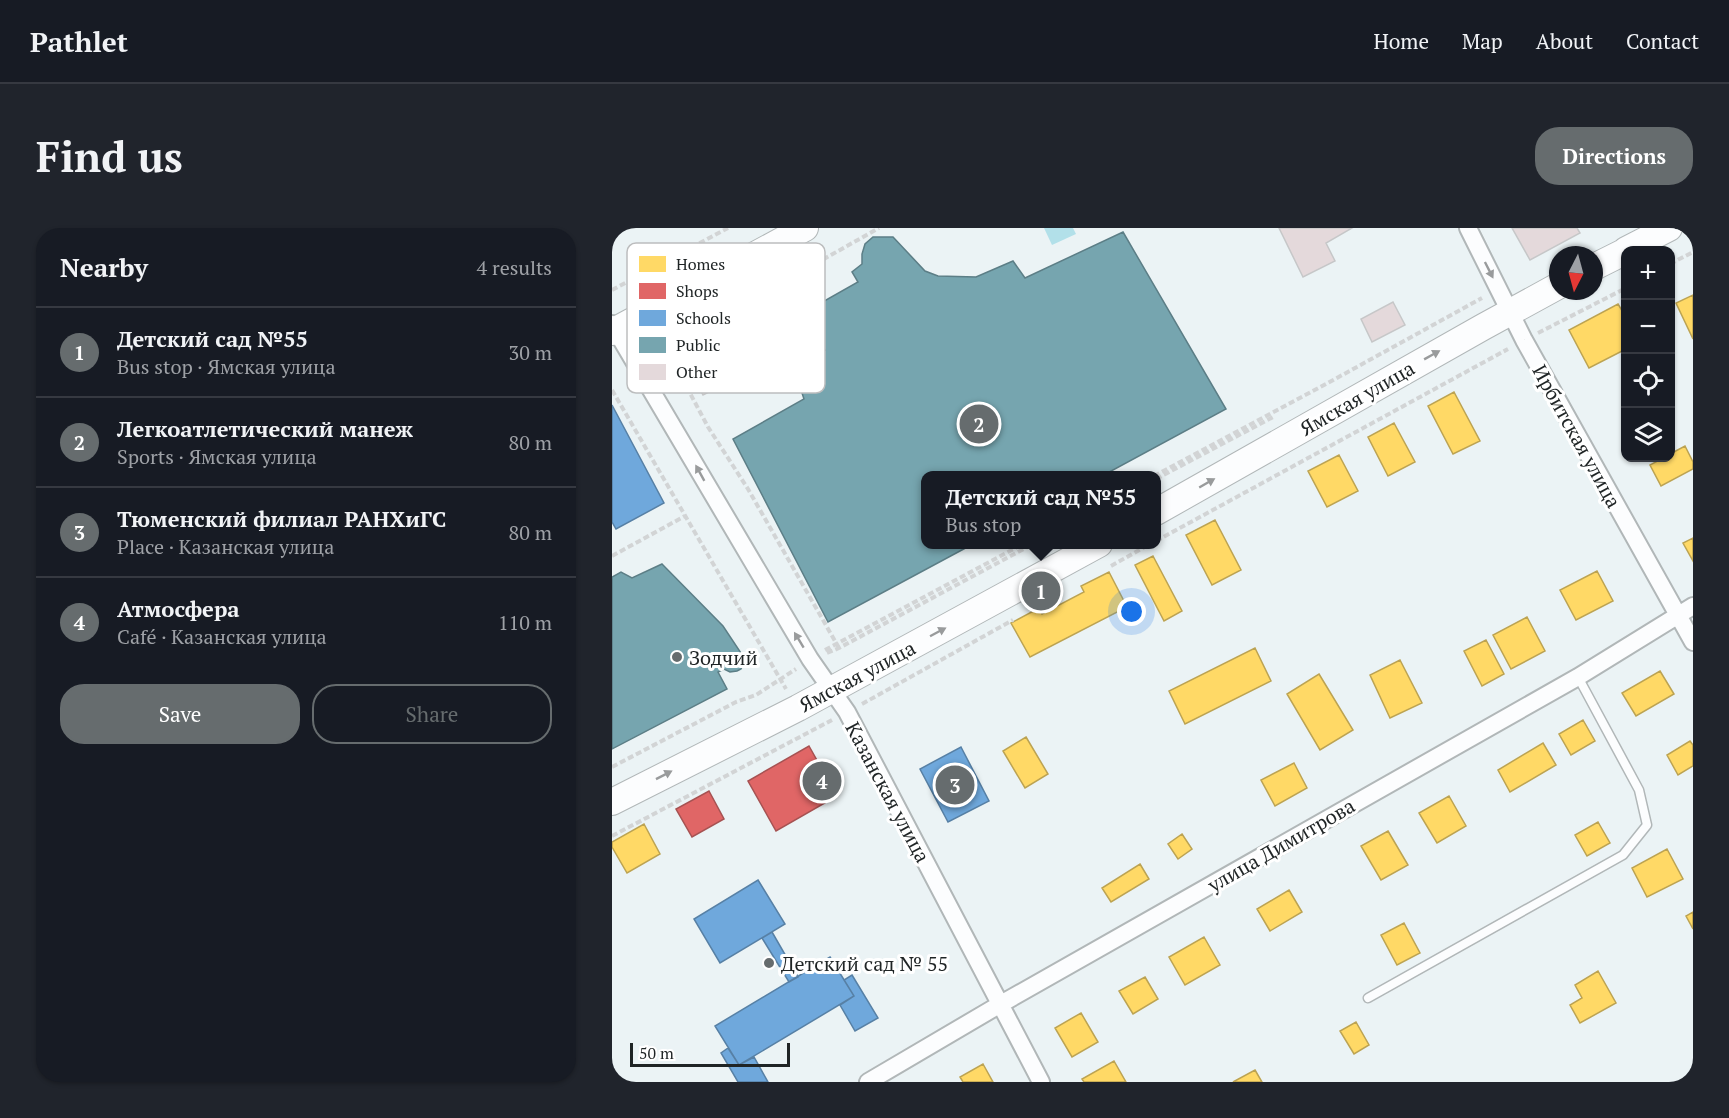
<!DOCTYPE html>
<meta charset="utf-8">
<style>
body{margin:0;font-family:"PT Serif",serif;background:#20242c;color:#f1f3f6}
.controls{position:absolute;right:18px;top:18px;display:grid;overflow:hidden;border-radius:12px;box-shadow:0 2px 4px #0004}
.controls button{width:54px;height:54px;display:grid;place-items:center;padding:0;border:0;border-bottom:2px solid #363941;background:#171b24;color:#f1f3f6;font:30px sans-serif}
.compass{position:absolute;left:937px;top:18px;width:54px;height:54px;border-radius:50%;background:#171b24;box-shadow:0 2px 4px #0004;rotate:186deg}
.scale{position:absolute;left:18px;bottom:15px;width:160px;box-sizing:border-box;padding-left:6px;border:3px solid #1f2425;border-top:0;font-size:16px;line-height:21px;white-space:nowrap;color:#1f2425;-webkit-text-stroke:4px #fff;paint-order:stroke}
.you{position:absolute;left:520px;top:384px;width:21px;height:21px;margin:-15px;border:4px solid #fff;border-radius:50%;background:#1a73e8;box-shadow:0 0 0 9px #1a73e833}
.badge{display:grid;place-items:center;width:39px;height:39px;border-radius:50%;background:#666c6e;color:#fff;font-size:20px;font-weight:700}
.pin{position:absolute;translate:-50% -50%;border:3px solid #fff;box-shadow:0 2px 6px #0006}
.popup{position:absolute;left:309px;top:243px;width:240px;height:78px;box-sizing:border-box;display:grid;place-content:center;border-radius:12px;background:#171b24;filter:drop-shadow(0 2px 4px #0005);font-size:20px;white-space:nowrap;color:#9ea1a6}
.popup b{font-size:22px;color:#f1f3f6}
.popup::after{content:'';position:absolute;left:50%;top:100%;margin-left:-12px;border:12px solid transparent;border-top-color:#171b24}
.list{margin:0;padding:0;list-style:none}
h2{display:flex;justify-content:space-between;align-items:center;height:78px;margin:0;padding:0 24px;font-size:26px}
h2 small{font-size:20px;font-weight:400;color:#9ea1a6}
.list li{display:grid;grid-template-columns:39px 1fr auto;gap:18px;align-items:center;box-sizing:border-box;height:90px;padding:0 24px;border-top:2px solid #363941}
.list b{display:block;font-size:22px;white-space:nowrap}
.list p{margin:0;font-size:20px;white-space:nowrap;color:#9ea1a6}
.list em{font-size:20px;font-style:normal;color:#9ea1a6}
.actions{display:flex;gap:12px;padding:18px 24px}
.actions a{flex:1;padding:14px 0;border:2px solid #666c6e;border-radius:24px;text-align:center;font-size:21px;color:#666c6e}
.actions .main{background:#666c6e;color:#fff}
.icon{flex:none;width:33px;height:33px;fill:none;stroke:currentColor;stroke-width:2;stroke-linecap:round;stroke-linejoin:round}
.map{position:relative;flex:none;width:1081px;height:854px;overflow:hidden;border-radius:24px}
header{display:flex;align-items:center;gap:36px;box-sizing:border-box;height:84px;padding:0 30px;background:#171b24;border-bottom:2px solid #363941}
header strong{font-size:28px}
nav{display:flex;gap:33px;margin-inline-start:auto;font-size:21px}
.intro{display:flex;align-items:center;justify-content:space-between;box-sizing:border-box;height:144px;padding:0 36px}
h1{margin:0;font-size:42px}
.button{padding:15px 27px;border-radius:24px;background:#666c6e;color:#fff;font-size:21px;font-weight:700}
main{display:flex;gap:36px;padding:0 36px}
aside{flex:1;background:#171b24;border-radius:24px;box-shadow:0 2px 4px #0004}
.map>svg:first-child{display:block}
.green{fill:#b2e0e9}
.homes{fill:#ffd966;stroke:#bca352;stroke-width:1.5}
.shops{fill:#e06666;stroke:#a65252;stroke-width:1.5}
.schools{fill:#6fa8dc;stroke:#5780a5;stroke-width:1.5}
.public{fill:#76a5af;stroke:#5c7e86;stroke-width:1.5}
.building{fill:#e4d9db;stroke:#c6c7c8;stroke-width:1.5}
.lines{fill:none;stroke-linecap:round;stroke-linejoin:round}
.service-casing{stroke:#b1b7b8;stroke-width:11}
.minor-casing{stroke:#b1b7b8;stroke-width:20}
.primary-casing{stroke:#b1b7b8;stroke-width:28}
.path{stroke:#d2d4d5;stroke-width:4;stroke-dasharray:6 3;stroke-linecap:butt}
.service{stroke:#fcfdfe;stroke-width:8}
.minor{stroke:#fcfdfe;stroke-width:16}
.primary{stroke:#fcfdfe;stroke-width:26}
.oneway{fill:#999b9c}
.poi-dot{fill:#666c6e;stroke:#fff;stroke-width:2}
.labels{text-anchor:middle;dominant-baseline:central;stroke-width:6;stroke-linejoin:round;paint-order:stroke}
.street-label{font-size:20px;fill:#1f2425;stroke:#fff}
.poi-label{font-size:20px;fill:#1f2425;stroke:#fff;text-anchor:start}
.key{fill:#fff;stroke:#bcbdbe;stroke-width:1.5}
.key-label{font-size:16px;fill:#1f2425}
</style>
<header>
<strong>Pathlet</strong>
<nav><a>Home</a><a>Map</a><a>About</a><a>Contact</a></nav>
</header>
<div class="intro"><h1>Find us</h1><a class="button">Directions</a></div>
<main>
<aside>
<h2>Nearby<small>4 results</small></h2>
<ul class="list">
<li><span class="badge">1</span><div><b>Детский сад №55</b><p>Bus stop · Ямская улица</p></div><em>30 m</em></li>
<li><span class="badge">2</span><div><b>Легкоатлетический манеж</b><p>Sports · Ямская улица</p></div><em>80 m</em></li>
<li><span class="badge">3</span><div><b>Тюменский филиал РАНХиГС</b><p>Place · Казанская улица</p></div><em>80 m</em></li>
<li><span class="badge">4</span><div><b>Атмосфера</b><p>Café · Казанская улица</p></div><em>110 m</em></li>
</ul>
<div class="actions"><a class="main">Save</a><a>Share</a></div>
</aside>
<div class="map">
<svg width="1081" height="854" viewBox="0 0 1081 854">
<rect width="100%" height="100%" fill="#ebf3f5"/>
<path class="green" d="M432,0H461L464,6L440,17Z"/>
<path class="homes" d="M1081,67V111L1064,75Z
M1006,76L1014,89V121L977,140L957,102Z
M842,164L868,213L841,226L816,178Z
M782,195L803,234L776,248L756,209Z
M1073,218L1081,234V241L1049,258L1038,237L1051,230H1058V226Z
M727,227L746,263L715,279L696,243Z
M603,292L629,342L600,357L574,307Z
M1081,310V333L1071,315Z
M541,328L570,383L552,393L523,337Z
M985,343L1001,373L964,392L948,362Z
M497,344L515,379L418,429L399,395L427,380L430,386L472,364L469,358Z
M915,389L933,423L899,441L881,407Z
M874,412L892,446L870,458L852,423Z
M643,420L659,453L573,496L557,463Z
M788,432L810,475L778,490L758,447Z
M1048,443L1062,466L1024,488L1010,465Z
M707,446L741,502L708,522L675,466Z
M971,492L983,513L959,527L947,506Z
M414,509L436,546L413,560L391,523Z
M1078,513L1081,517V538L1066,547L1055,527Z
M931,515L944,537L898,564L886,542Z
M682,535L695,560L663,578L649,552Z
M837,568L854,598L825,615L807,585Z
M986,594L998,615L975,628L963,607Z
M32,596L48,626L15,645L0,619V614Z
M776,603L796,637L769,652L749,618Z
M570,606L580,621L566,631L556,616Z
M1055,621L1071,651L1035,669L1020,640Z
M528,636L537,651L499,674L490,660Z
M677,662L690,684L658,703L645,681Z
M1081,684V701L1074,688Z
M792,695L808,725L785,737L769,707Z
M592,709L608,737L573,757L557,729Z
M986,743L1004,775L968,795L958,777L970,770L963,757Z
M533,749L546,771L521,786L507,763Z
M469,785L486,814L460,829L443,800Z
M744,794L757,817L742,826L728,803Z
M502,833L514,854H472L470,851Z
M371,836L381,854H351L348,849Z
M643,842L650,854H621Z"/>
<path class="shops" d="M197,518L225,568L164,603L136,553Z
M97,563L112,591L80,609L64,581Z"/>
<path class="schools" d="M0,177L52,275L4,301L0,294Z
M349,519L377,573L336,594L308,541Z
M146,652L173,696L108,735L82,691Z
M160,704L186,749L177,754L150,710Z
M218,729L242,768L127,837L103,798Z
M240,747L266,790L243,803L228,777L242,768L232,752Z
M116,820L127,837L142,829L156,854H126L109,825Z"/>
<path class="public" d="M511,4L614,181L490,248H314V316H361L216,394L121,211L192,171L189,162L196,158L191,150L193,135L200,127L213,122L191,85L246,54L240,44L250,36V26L253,16L261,9H281L313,43L326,48L364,49L401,33L413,50Z
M50,336L111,398L129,425L132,434L129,441L125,443L118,444L112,441L106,444L115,461L0,521V349L9,344L20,350Z"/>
<path class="building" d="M667,0H740L714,15L723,33L691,49Z
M900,0H965L968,5L918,32Z
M781,74L793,97L760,114L749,91Z
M133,82L156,125L131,138L135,145L91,167L65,118Z"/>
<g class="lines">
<g class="service-casing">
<path id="service" d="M756,770L1011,627L1035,597L1027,562L966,449"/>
</g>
<g class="minor-casing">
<path id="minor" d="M856,0L912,112L1081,414
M0,96L198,431L235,484L429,854
M256,854L387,777L966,449L1081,378"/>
</g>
<g class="primary-casing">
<path id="primary" d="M1014,22L1057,0
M982,39L1014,23
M0,104L193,0
M544,284L871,99L946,58
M0,574L186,480L487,316"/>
</g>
<path class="path" d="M1058,36L1081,24
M18,52L25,65
M0,62L116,0
M45,103L96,199L136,261L227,420
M926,105L1014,60
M36,124L146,68L267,0
M0,162L174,461
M542,248L714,156L870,70
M544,251L663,188
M544,313L896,121
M0,328L73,288
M499,338L538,316
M213,422L411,316
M215,425L227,420L421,316
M250,476L401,392
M0,539L124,474L144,467L184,441
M0,608L220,492"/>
<use href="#service" class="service"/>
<use href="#minor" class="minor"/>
<use href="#primary" class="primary"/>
</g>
<defs><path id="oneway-solid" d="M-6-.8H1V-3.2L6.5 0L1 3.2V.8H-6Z" transform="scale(1.5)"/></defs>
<g class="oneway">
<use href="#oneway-solid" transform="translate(877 42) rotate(63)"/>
<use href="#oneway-solid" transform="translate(820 127) rotate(-29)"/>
<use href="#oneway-solid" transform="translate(88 245) rotate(-119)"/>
<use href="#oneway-solid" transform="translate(595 255) rotate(-30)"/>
<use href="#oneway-solid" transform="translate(326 404) rotate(-28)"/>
<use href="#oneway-solid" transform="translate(187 412) rotate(-121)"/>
<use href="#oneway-solid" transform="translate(52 547) rotate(-27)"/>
</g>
<g class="poi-dot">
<circle cx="65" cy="429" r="6"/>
<circle cx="157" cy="735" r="6"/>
</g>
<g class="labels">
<g class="street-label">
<text transform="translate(745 170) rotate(-30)">Ямская улица</text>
<text transform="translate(965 208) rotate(61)">Ирбитская улица</text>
<text transform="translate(245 448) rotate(-28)">Ямская улица</text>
<text transform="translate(276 564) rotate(62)">Казанская улица</text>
<text transform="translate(669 617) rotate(-30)">улица Димитрова</text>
</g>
<g class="poi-label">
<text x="77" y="429">Зодчий</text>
<text x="169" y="735">Детский сад № 55</text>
</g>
</g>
<rect x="15" y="15" width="198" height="150" rx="9" class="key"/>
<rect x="27" y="28" width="27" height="16" fill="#ffd966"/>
<rect x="27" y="55" width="27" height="16" fill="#e06666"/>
<rect x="27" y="82" width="27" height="16" fill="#6fa8dc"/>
<rect x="27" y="109" width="27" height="16" fill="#76a5af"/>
<rect x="27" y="136" width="27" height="16" fill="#e4d9db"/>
<g class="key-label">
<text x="64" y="42">Homes</text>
<text x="64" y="69">Shops</text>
<text x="64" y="96">Schools</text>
<text x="64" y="123">Public</text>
<text x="64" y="150">Other</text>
</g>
</svg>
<div class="controls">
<button>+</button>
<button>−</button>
<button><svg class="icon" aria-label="locate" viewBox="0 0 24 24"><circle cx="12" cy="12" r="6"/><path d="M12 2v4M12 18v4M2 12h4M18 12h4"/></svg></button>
<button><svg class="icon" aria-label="layers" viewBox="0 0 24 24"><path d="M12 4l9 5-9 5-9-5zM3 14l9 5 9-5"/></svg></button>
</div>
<svg class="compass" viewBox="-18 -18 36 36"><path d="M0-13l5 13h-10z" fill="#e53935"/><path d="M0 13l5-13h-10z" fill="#9ea1a6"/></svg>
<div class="scale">50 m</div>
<div class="you"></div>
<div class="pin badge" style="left:429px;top:363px">1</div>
<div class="popup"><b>Детский сад №55</b>Bus stop</div>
<div class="pin badge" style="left:367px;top:196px">2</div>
<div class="pin badge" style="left:343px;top:557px">3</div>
<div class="pin badge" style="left:210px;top:553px">4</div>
</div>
</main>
